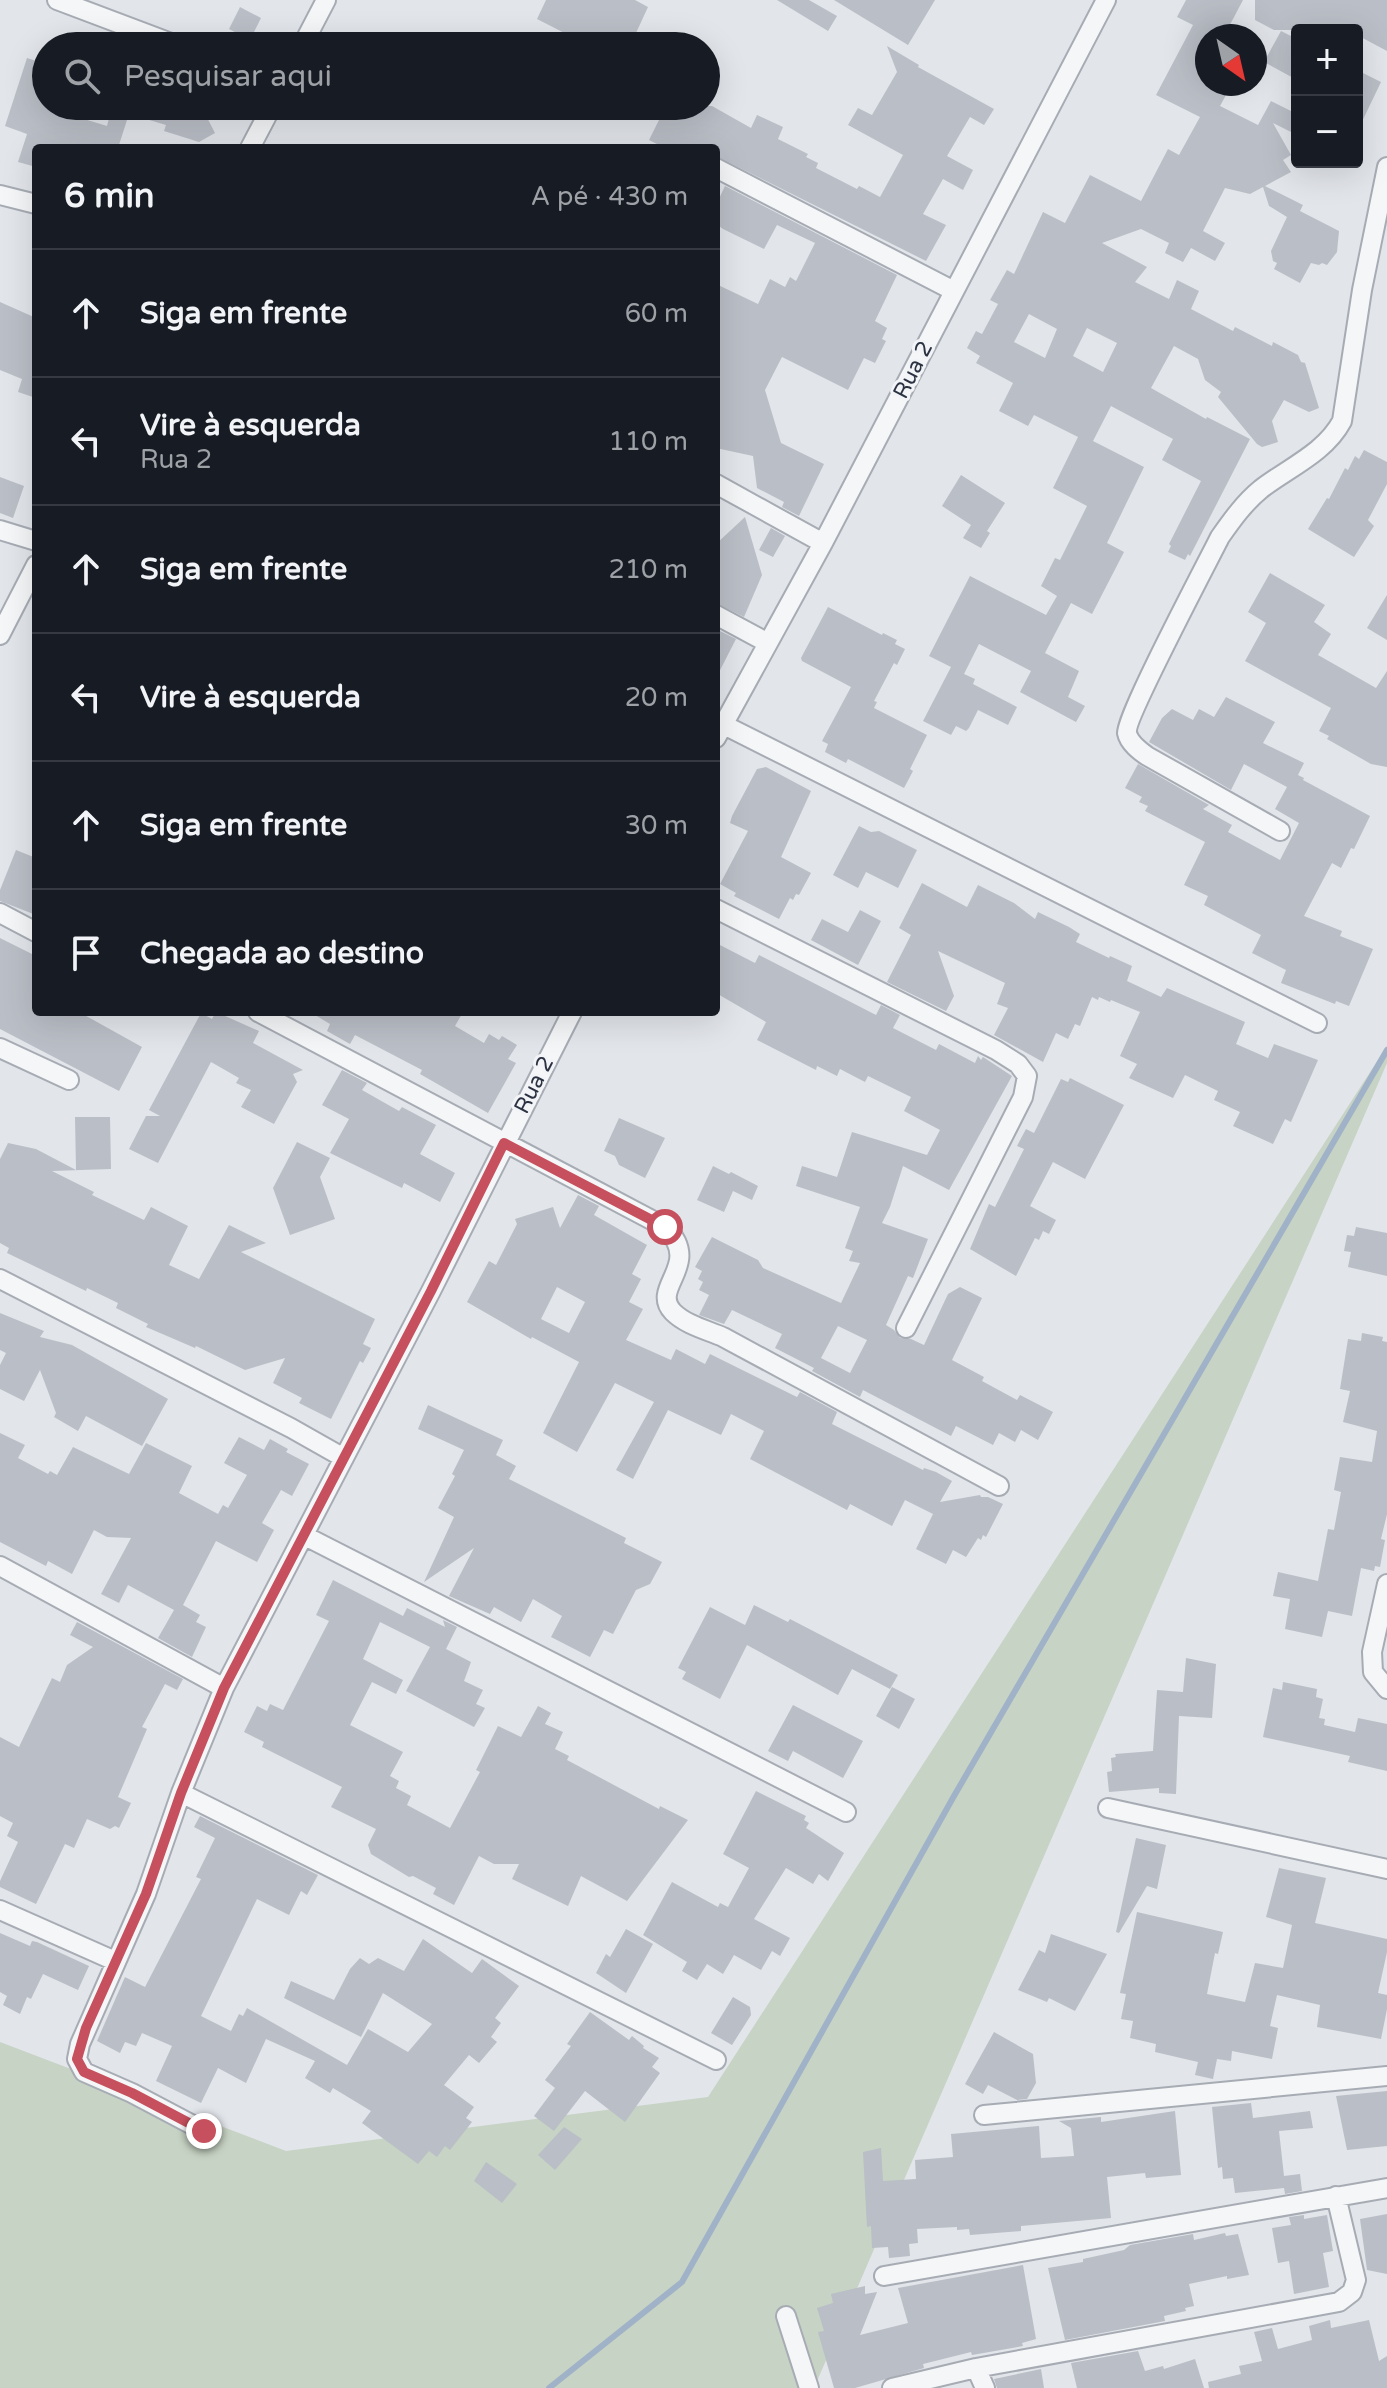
<!DOCTYPE html>
<html lang="pt">
<meta charset="utf-8">
<style>
body{margin:0;font-family:"Varela Round",sans-serif;background:#242831;color:#f1f3f6}
.controls{position:absolute;right:24px;top:24px;display:grid;overflow:hidden;border-radius:8px;box-shadow:0 8px 32px #0002}
.controls button{width:72px;height:72px;display:grid;place-items:center;padding:0;border:0;border-bottom:2px solid #363941;background:#171b24;color:#f1f3f6;font:40px sans-serif}
.compass{position:absolute;left:1195px;top:24px;width:72px;height:72px;border-radius:50%;background:#171b24;box-shadow:0 8px 32px #0002;rotate:146deg}
.stop{position:absolute;width:24px;height:24px;margin:-18px;border:6px solid #c6505d;border-radius:50%;background:#fff}
.stop.end{background:#c6505d;border-color:#fff;box-shadow:0 2px 8px #0008}
.list{margin:0;padding:0;list-style:none}
h2{display:flex;justify-content:space-between;align-items:center;height:104px;margin:0;padding:0 32px;font-size:34px}
h2 small{font-size:26px;font-weight:400;color:#9ea1a6}
.list li{display:grid;grid-template-columns:52px 1fr auto;gap:24px;align-items:center;box-sizing:border-box;height:128px;padding:0 32px;border-top:2px solid #363941}
.list b{display:block;font-size:30px;white-space:nowrap}
.list p{margin:0;font-size:26px;white-space:nowrap;color:#9ea1a6}
.list em{font-size:26px;font-style:normal;color:#9ea1a6}
.icon{flex:none;width:44px;height:44px;fill:none;stroke:currentColor;stroke-width:2;stroke-linecap:round;stroke-linejoin:round}
.map{position:relative;flex:none;width:1387px;height:2388px;overflow:hidden}
.search{position:absolute;background:#171b24;box-shadow:0 8px 32px #0002;left:32px;top:32px;width:688px;height:88px;display:flex;align-items:center;gap:20px;box-sizing:border-box;padding:0 28px;border-radius:44px;color:#9ea1a6;font-size:30px}
.panel{position:absolute;background:#171b24;box-shadow:0 8px 32px #0002;left:32px;top:144px;width:688px;height:872px;border-radius:8px}
.map>svg:first-child{display:block}
.green{fill:#c7d3c4}
.lines{fill:none;stroke-linecap:round;stroke-linejoin:round}
.stream{stroke:#a0b2c7;stroke-width:6}
.building{fill:#babec6;fill-rule:evenodd}
.street-casing{stroke:#a7acb4;stroke-width:22}
.street{stroke:#f5f6f8;stroke-width:18}
.route{stroke:#c6505d;stroke-width:10}
.labels{text-anchor:middle;dominant-baseline:central;stroke-width:6;stroke-linejoin:round;paint-order:stroke}
.street-label{font-size:22px;fill:#2b3241;stroke:#f2f4f7}
</style>
<div class="map">
<svg width="1387" height="2388" viewBox="0 0 1387 2388">
<rect width="100%" height="100%" fill="#e2e5ea"/>
<path class="green" d="M1387,1046V1063L814,2388H0V2042L286,2151L708,2097Z"/>
<g class="lines">
<path class="stream" d="M549,2388L682,2282L954,1796L1387,1050"/>
</g>
<path class="building" d="M546,0H635L648,7L630,46H590L537,19Z
M777,0H809L837,16L828,31Z
M834,0H935L908,45Z
M1186,0H1243L1224,36H1207V84H1232L1220,106L1258,125L1271,101L1297,114V135L1273,123L1291,155L1283,160L1291,172L1265,186L1303,205L1300,211L1339,231L1337,252L1327,265L1322,263L1319,265L1311,263L1300,283L1274,269L1277,263L1273,261L1271,251L1287,217L1269,206L1263,187L1250,194L1225,188L1203,231L1225,243L1215,261L1191,248L1183,262L1165,253L1169,243L1141,229L1102,243L1147,267L1135,282L1169,299L1177,280L1199,291L1191,309L1233,331L1235,327L1272,346L1273,342L1298,355L1301,362L1305,363L1319,408L1309,412L1284,400L1272,421L1278,442L1262,447L1257,444L1218,397L1221,392L1205,380L1198,359L1174,346L1151,388L1206,419L1207,417L1250,439L1190,556L1188,554L1185,560L1168,552L1171,546L1169,544L1201,481L1162,460L1173,439L1111,406L1093,441L1144,467L1107,543L1124,552L1092,614L1071,603L1045,653L1079,671L1068,697L1085,706L1076,722L1020,692L1031,671L979,644L964,674L975,679L973,684L1017,707L1008,725L978,710L969,728L966,731L956,726L951,735L923,721L951,667L929,656L970,576L1046,615L1057,596L1041,586L1055,558L1060,560L1087,506L1053,488L1078,437L1034,415L1028,426L999,411L1013,383L976,363L980,356L967,348L976,331L982,334L998,304L990,300L1007,270L1014,274L1043,212L1065,223L1090,175L1141,201L1168,149L1179,155L1200,117L1156,95L1193,25L1177,17ZM1029,314L1057,329L1045,358L1014,342ZM1087,328L1117,343L1103,372L1073,356Z
M1255,0H1387V51L1357,35V30H1274L1255,20Z
M240,7L261,18L250,40L229,29Z
M1281,31L1297,39V80L1264,62Z
M887,46L919,65L918,67L994,109L984,125L970,117L947,156L973,170L963,190L943,179L923,214L946,225L926,261L716,156V148H665L649,140L666,106H712L751,128L757,115L783,127L778,139L808,154L806,157L818,163L816,168L857,189L859,186L880,197L903,155L848,125L858,108L872,115L897,72Z
M27,58L46,64V106H63L61,112L107,126L110,114L127,120L118,148H36V167L18,162L27,134L5,126Z
M1357,70L1381,82L1357,132Z
M117,106H201L215,133L199,142L164,131L166,125L116,110Z
M725,186L897,275L875,321L887,328L882,339L886,341L875,363L864,358L848,390L782,357L765,390L781,443L824,464L799,516L782,507L784,502L757,488L753,456L716,448V284L758,304L770,279L785,287L790,277L796,281L815,243L777,225L764,249L723,229L716,224V205Z
M0,302L36,318V398L18,392L22,379L0,370Z
M1364,450L1387,462V484L1368,520L1374,526L1354,557L1308,529L1327,498L1329,499L1345,468L1348,470L1355,456L1359,459Z
M961,475L1005,503L987,531L990,533L981,548L963,538L971,525L942,506Z
M0,477L24,486L13,518L0,513Z
M745,517L762,575L744,617L716,603V544Z
M771,528L785,536L773,557L759,550Z
M1270,573L1325,605L1314,622L1331,634L1318,655L1376,688L1387,671V767L1371,764L1327,739L1329,736L1319,731L1331,708L1245,661L1266,623L1248,612Z
M1387,595V640L1367,628Z
M828,607L882,635L883,633L897,640L895,644L905,649L897,665L894,663L874,701L877,702L874,708L927,735L910,769L913,771L904,788L848,759L846,763L825,752L828,744L822,741L851,687L802,661L801,658Z
M716,629L736,639L716,678Z
M1226,697L1275,722L1263,743L1304,763L1298,775L1304,778L1303,780L1370,816L1354,849L1351,848L1341,868L1332,863L1304,916L1342,931L1340,936L1373,949L1349,1006L1336,1001L1335,1004L1281,983L1286,970L1252,953L1261,935L1204,905L1208,896L1184,885L1205,842L1145,811L1148,806L1139,802L1142,797L1125,788L1138,764L1209,805L1203,809L1232,825L1228,832L1280,860L1299,823L1275,809L1287,787L1244,764L1231,790L1149,742L1162,718L1172,709L1193,720L1199,709L1214,717Z
M766,767L811,791L781,857L811,873L799,895L796,894L793,900L790,898L779,919L734,896L736,893L720,884L748,831L730,823L732,816L757,769Z
M859,826L871,832L879,831L917,850L898,888L866,872L858,888L833,875Z
M16,850L36,858V915L0,901V890Z
M922,883L967,907L978,885L1014,903L1035,919L1038,912L1069,927L1080,934L1076,942L1109,958L1110,956L1132,966L1127,981L1161,997L1167,988L1245,1022L1236,1044L1268,1058L1274,1044L1318,1060L1291,1122L1285,1119L1273,1144L1233,1126L1240,1112L1214,1100L1218,1091L1185,1075L1173,1098L1129,1078L1137,1064L1120,1056L1140,1012L1111,1000L1110,1002L1099,997L1098,1000L1092,997L1080,1026L1075,1024L1068,1039L1056,1033L1043,1062L994,1035L1008,1008L997,1004L1005,983L938,951L954,996L946,1011L887,982L911,935L899,928Z
M860,910L881,921L858,965L811,940L822,919L848,932Z
M0,938L36,956V1012H79L142,1047L119,1091L0,1029Z
M716,943L755,963L759,955L876,1015L881,1005L900,1015L893,1028L936,1050L939,1044L975,1063L978,1056L981,1060L983,1057L1012,1076L949,1190L903,1166L890,1207L882,1223L928,1239L913,1278L908,1276L886,1325L894,1330L900,1338L911,1339L924,1345L948,1294L960,1287L982,1298L952,1360L984,1377L982,1381L1017,1400L1020,1395L1053,1412L1038,1440L1021,1430L1015,1442L999,1433L993,1445L956,1426L951,1436L863,1390L860,1397L812,1371L814,1368L775,1348L782,1334L732,1310L724,1324L699,1315L709,1295L699,1290L703,1282L698,1279L702,1271L695,1267L712,1237L758,1260L763,1268L841,1303L860,1263L849,1261L853,1251L845,1248L860,1207L796,1186L802,1166L837,1177L852,1132L927,1155L940,1130L904,1111L911,1097L868,1076L865,1082L840,1069L837,1076L817,1066L816,1070L757,1040L766,1022L716,993ZM838,1326L867,1340L850,1373L821,1358Z
M216,1012L259,1031L253,1043L303,1070L293,1074L297,1082L274,1124L241,1107L251,1090L236,1083L239,1078L211,1062L158,1163L129,1149L146,1116H160L149,1110L201,1013L212,1019Z
M310,1012H463L455,1026L484,1043L489,1034L499,1040L502,1036L517,1045L508,1059L516,1063L488,1113L420,1074L422,1070L355,1035L350,1044L327,1031L330,1024Z
M342,1070L367,1083L362,1090L399,1111L402,1107L436,1125L420,1154L455,1173L440,1202L404,1183L402,1188L330,1153L349,1119L322,1105Z
M1070,1078L1124,1105L1085,1179L1053,1162L1030,1206L1056,1220L1049,1234L1043,1231L1039,1240L1035,1238L1016,1276L970,1249L989,1204L995,1207L1024,1149L1017,1146L1026,1129L1034,1133L1061,1079L1068,1082Z
M75,1117H110L111,1169L52,1171L94,1192L92,1195L144,1220L151,1207L188,1226L169,1265L199,1279L229,1225L266,1243L241,1252L375,1319L363,1344L371,1348L363,1363L360,1361L331,1419L299,1403L302,1398L273,1383L285,1358L245,1370L196,1346L195,1348L146,1327L148,1324L116,1308L118,1303L87,1288L86,1291L7,1253L9,1248L0,1243V1159L8,1143L36,1149L76,1170Z
M619,1118L665,1138L645,1178L619,1165L615,1156L604,1151Z
M297,1142L330,1158L320,1177L335,1219L290,1235L273,1188Z
M713,1166L729,1174L731,1172L758,1186L752,1200L733,1191L724,1212L697,1200Z
M578,1195L599,1206L594,1215L647,1245L632,1274L641,1279L629,1302L643,1309L626,1340L671,1360L676,1349L705,1364L710,1354L797,1397L800,1392L837,1412L832,1424L923,1470L924,1468L936,1472L952,1481L940,1502L980,1495L981,1497H988L1003,1504L986,1537L983,1535L981,1540L978,1538L966,1557L953,1550L946,1564L916,1549L933,1514L905,1500L892,1526L850,1504L847,1510L750,1459L764,1431L731,1414L721,1435L668,1410L633,1479L616,1470L654,1402L615,1383L577,1452L543,1433L579,1362L532,1337L531,1339L467,1302L489,1261L496,1265L517,1224L515,1219L553,1207L560,1228ZM557,1287L585,1302L569,1333L541,1319Z
M1356,1227L1387,1233V1276L1348,1267L1351,1252L1344,1251L1347,1235L1354,1236Z
M0,1313L44,1331L40,1337L72,1345L168,1399L142,1446L86,1416L78,1431L54,1417L56,1413L40,1370L24,1401L0,1389V1365L6,1353L0,1350Z
M1362,1333L1383,1337L1382,1341L1387,1342V1514L1381,1539L1385,1540L1380,1567L1375,1566L1374,1571L1361,1568L1352,1616L1328,1611L1322,1637L1285,1629L1290,1599L1273,1596L1278,1572L1318,1581L1328,1529L1334,1530L1341,1492L1334,1490L1340,1457L1372,1462L1377,1431L1343,1422L1350,1391L1340,1389L1348,1339L1361,1341Z
M428,1405L503,1440L496,1455L516,1466L509,1479L626,1538L624,1543L662,1562L650,1584L636,1590L613,1634L604,1630L590,1657L551,1637L562,1616L533,1599L521,1622L494,1607L490,1614L449,1596L474,1548L424,1582L454,1517L438,1508L455,1476L452,1474L464,1450L418,1429Z
M0,1433L25,1445L18,1458L48,1474L50,1471L57,1475L73,1447L129,1474L146,1443L192,1466L179,1493L218,1514L223,1505L228,1508L247,1475L224,1463L239,1437L264,1450L270,1439L288,1449L286,1452L309,1464L292,1496L281,1490L262,1523L274,1530L257,1562L216,1541L183,1605L200,1615L196,1622L206,1627L192,1657L158,1638L174,1610L128,1585L119,1603L101,1594L131,1538L107,1537L94,1530L72,1574L48,1561L46,1566L0,1542Z
M333,1580L403,1616L407,1608L445,1627L443,1620L457,1627L446,1649L471,1662L464,1681L483,1690L476,1704L485,1708L474,1727L406,1691L430,1647L380,1622L363,1659L403,1680L396,1694L372,1682L350,1725L403,1752L390,1776L399,1781L396,1788L411,1796L407,1805L450,1828L480,1772L476,1770L498,1726L521,1737L538,1706L551,1713L545,1724L563,1732L555,1749L569,1756L567,1760L659,1809L660,1806L688,1820L627,1901L581,1876L568,1906L512,1879L519,1864H494L479,1856L454,1905L433,1894L436,1888L413,1876L409,1877L371,1854L368,1845L376,1829L331,1807L342,1787L262,1747L264,1742L244,1732L257,1706L267,1711L270,1704L283,1710L329,1621L316,1615Z
M754,1605L788,1622L790,1619L898,1675L890,1689L852,1669L838,1695L747,1645L720,1699L682,1679L686,1672L678,1668L710,1607L745,1625Z
M77,1622L183,1679L177,1690L165,1684L142,1727L147,1729L118,1797L131,1803L119,1828L115,1826L110,1829L87,1819L74,1848L65,1844L36,1904L0,1887V1881L18,1842L7,1836L13,1823L0,1816V1737L19,1747L52,1678L60,1682L67,1665L93,1647L70,1635Z
M1186,1658L1216,1664L1212,1718L1179,1716L1176,1794L1159,1793V1788L1109,1792L1107,1772L1112,1771L1111,1758L1116,1757L1115,1754L1153,1751L1157,1690L1183,1692Z
M1283,1682L1317,1689L1316,1697L1323,1699L1319,1718L1325,1719L1324,1725L1355,1732L1358,1718L1387,1724V1771L1348,1762L1350,1756L1263,1737L1273,1688L1282,1690Z
M892,1687L915,1699L899,1729L876,1716Z
M793,1705L863,1741L843,1778L793,1751L788,1761L768,1751Z
M756,1791L806,1816L804,1820L809,1823L806,1828L844,1853L828,1881L819,1874L813,1884L786,1868L754,1919L790,1938L780,1956L772,1951L761,1970L734,1955L723,1974L707,1964L697,1980L682,1971L687,1962L643,1935L672,1882L718,1907L720,1903L728,1907L749,1868L723,1854Z
M200,1816L318,1875L307,1895L301,1891L289,1915L257,1899L201,2016L231,2031L239,2014L243,2016L247,2008L347,2065L368,2029L408,2052L432,2024L383,1993L361,2037L284,1998L291,1981L334,2000L350,1969L360,1958L369,1964L378,1958L404,1971L423,1939L472,1973L482,1959L519,1986L495,2018L501,2023L491,2037L497,2042L479,2063L469,2055L444,2085L474,2107L466,2118L472,2122L450,2150L445,2146L437,2157L429,2151L418,2164L362,2123L371,2111L333,2088L330,2093L305,2078L315,2061L266,2039L246,2083L218,2068L201,2103L156,2081L172,2046L142,2033L136,2046L125,2042L120,2053L97,2041L125,1977L145,1987L201,1879L196,1877L215,1838L194,1827Z
M1136,1838L1166,1845L1157,1889L1147,1886L1119,1933L1116,1932Z
M1279,1868L1326,1878L1315,1923L1387,1939V1952L1378,1993L1387,1995V2009L1381,2039L1317,2027L1320,2005L1277,1995L1270,2026L1278,2028L1272,2059L1232,2051L1231,2061L1217,2059L1213,2079L1195,2075L1198,2062L1155,2052L1156,2044L1130,2038L1133,2021L1121,2019L1126,1994L1120,1993L1137,1912L1223,1932L1218,1954L1215,1953L1207,1994L1245,2002L1255,1963L1283,1968L1292,1925L1266,1917Z
M626,1929L653,1944L626,1993L596,1973L606,1954L610,1957Z
M0,1933L30,1946L32,1941L37,1942L89,1966L78,1990L43,1974L31,1999L27,1997L20,2014L3,2005L7,1996L0,1992Z
M1051,1934L1107,1954L1075,2011L1049,1998L1047,2002L1018,1990L1039,1950L1045,1953Z
M733,1997L750,2007L751,2015L732,2045L711,2033Z
M590,2012L629,2040L632,2036L644,2046L643,2048L659,2058L652,2067L660,2073L625,2122L585,2091L554,2131L534,2116L555,2088L545,2080L571,2046L567,2044Z
M994,2032L1033,2054L1036,2083L1027,2099L1017,2100L988,2085L983,2094L965,2084Z
M1387,2091V2146L1347,2150L1336,2096Z
M1251,2103L1253,2118L1310,2111L1313,2128L1279,2131L1284,2176L1300,2174L1302,2191L1285,2194L1284,2188L1235,2193L1233,2178L1223,2179L1222,2167L1218,2168L1212,2107Z
M1175,2111L1181,2175L1146,2178L1145,2173L1107,2177L1111,2218L1021,2226V2231L970,2235L969,2229L957,2230V2227L917,2229L918,2243L909,2244L910,2256L889,2258L888,2247L872,2248L871,2226L867,2227L863,2152L881,2148L883,2181L916,2179L915,2160L953,2157L951,2134L1039,2126L1041,2158L1074,2156L1071,2128L1059,2121L1101,2117V2122Z
M564,2127L582,2139L555,2170L538,2155Z
M486,2162L517,2184L502,2203L474,2181Z
M1387,2214V2274L1367,2270L1360,2219Z
M1304,2215V2219L1327,2215L1333,2251L1323,2253L1329,2287L1294,2294L1289,2261L1278,2263L1272,2228L1291,2225L1289,2217Z
M1225,2233L1226,2236L1238,2234L1249,2275L1227,2279V2276L1189,2284L1194,2306L1185,2308L1186,2311L1164,2316L1165,2321L1065,2340L1048,2268L1083,2262V2259L1124,2250L1130,2245L1193,2234L1194,2240Z
M1023,2265L1036,2339L1022,2343L1023,2346L972,2355L971,2352L923,2364L924,2368L855,2388H834L818,2332L824,2331L817,2308L833,2303L831,2294L865,2286V2294L877,2292L860,2335L908,2323L898,2288Z
M1330,2320L1331,2328L1369,2320L1379,2361L1387,2356V2388H1209L1208,2382L1241,2374L1239,2366L1262,2361L1254,2332L1272,2328L1278,2349L1312,2340L1309,2326Z
M1138,2351L1145,2371L1163,2366L1164,2369L1195,2359L1204,2388H1077L1071,2363Z
M1041,2369L1044,2388H997L994,2379Z"/>
<g class="lines">
<g class="street-casing">
<path id="street" d="M57,0L179,46
M302,46L326,0
M250,148L272,106
M716,168L954,291
M0,195L36,204
M716,484L823,543
M0,530L36,541
M716,615L768,643
M0,635L36,565
M716,721L1317,1023
M716,738L823,543L1106,0
M1280,831L1147,756C1140,751 1129,743 1127,733C1125,718 1207,563 1220,537C1232,520 1244,503 1261,489C1288,468 1325,453 1342,421L1362,290L1387,167
M716,909L996,1050L1018,1064L1027,1076L1023,1097L906,1328
M0,913L36,932
M258,1012L665,1227C704,1265 649,1287 673,1312C686,1325 707,1330 723,1337L999,1486
M0,1048L69,1080
M0,1279L291,1428L344,1458
M305,1536L846,1812
M0,1566L224,1688
M1387,1584L1372,1652L1373,1672L1387,1689
M181,1793L716,2060
M1108,1808L1387,1869
M0,1910L115,1961
M984,2115L1387,2076
M204,2131L132,2093L84,2072L77,2059L80,2044L146,1894L181,1793L224,1688L431,1291L572,1012
M884,2276L1387,2188
M786,2316L809,2388
M976,2368L985,2388
M892,2388L976,2368L1339,2302L1352,2292L1356,2280L1336,2196"/>
</g>
<use href="#street" class="street"/>
</g>
<g class="lines">
<path class="route" d="M204,2131L132,2093L84,2072L77,2059L86,2028L146,1894L181,1793L224,1688L431,1291L504,1143L665,1227"/>
</g>
<g class="labels">
<g class="street-label">
<text transform="translate(913 370) rotate(-63)">Rua 2</text>
<text transform="translate(534 1085) rotate(-63)">Rua 2</text>
</g>
</g>
</svg>
<div class="controls">
<button>+</button>
<button>−</button>
</div>
<svg class="compass" viewBox="-18 -18 36 36"><path d="M0-13l5 13h-10z" fill="#e53935"/><path d="M0 13l5-13h-10z" fill="#9ea1a6"/></svg>
<div class="stop" style="left:665px;top:1227px"></div>
<div class="stop end" style="left:204px;top:2131px"></div>
<div class="search"><svg class="icon" aria-label="search" viewBox="0 0 24 24"><circle cx="10" cy="10" r="6"/><path d="M15 15l6 6"/></svg>Pesquisar aqui</div>
<section class="panel">
<h2>6 min<small>A pé · 430 m</small></h2>
<ul class="list">
<li><svg class="icon" aria-label="ahead" viewBox="0 0 24 24"><path d="M12 20V5M6 11l6-6 6 6"/></svg><div><b>Siga em frente</b></div><em>60 m</em></li>
<li><svg class="icon" aria-label="left" viewBox="0 0 24 24"><path d="M17 20v-9H6M10 6l-5 5 5 5"/></svg><div><b>Vire à esquerda</b><p>Rua 2</p></div><em>110 m</em></li>
<li><svg class="icon" aria-label="ahead" viewBox="0 0 24 24"><path d="M12 20V5M6 11l6-6 6 6"/></svg><div><b>Siga em frente</b></div><em>210 m</em></li>
<li><svg class="icon" aria-label="left" viewBox="0 0 24 24"><path d="M17 20v-9H6M10 6l-5 5 5 5"/></svg><div><b>Vire à esquerda</b></div><em>20 m</em></li>
<li><svg class="icon" aria-label="ahead" viewBox="0 0 24 24"><path d="M12 20V5M6 11l6-6 6 6"/></svg><div><b>Siga em frente</b></div><em>30 m</em></li>
<li><svg class="icon" aria-label="arrive" viewBox="0 0 24 24"><path d="M6 21V4h12l-3 4 3 4H6"/></svg><div><b>Chegada ao destino</b></div></li>
</ul>
</section>
</div>
